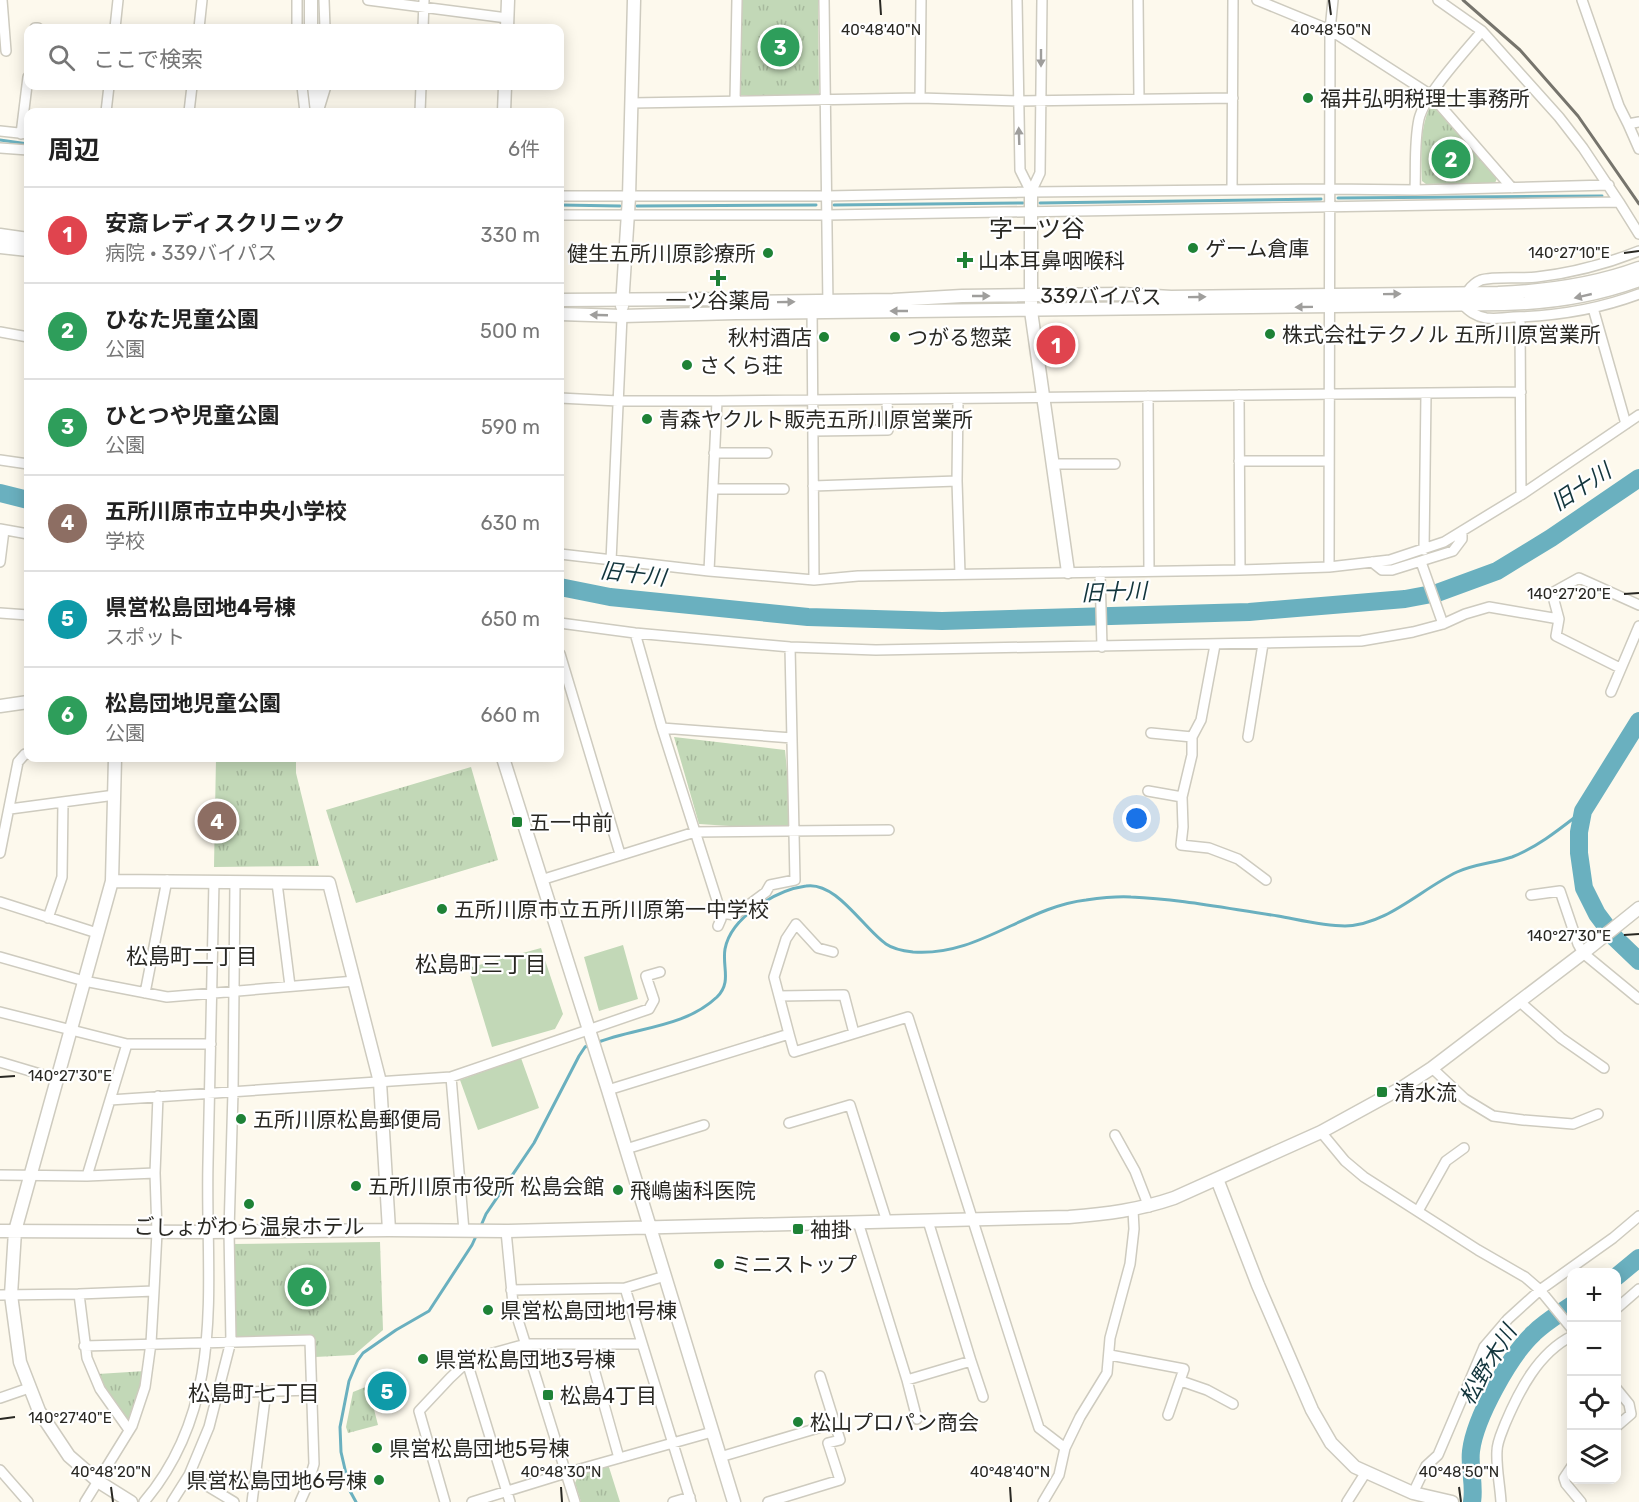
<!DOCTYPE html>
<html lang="ja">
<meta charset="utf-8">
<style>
body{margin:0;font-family:Rubik,"Noto Sans JP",sans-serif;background:#f2f2f2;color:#222}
.controls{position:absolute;right:18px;bottom:18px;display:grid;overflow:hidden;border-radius:12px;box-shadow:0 3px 15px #0003}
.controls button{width:54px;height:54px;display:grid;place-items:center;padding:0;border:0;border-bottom:2px solid #e0e0e0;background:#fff;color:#222;font:30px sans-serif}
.you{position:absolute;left:1137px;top:819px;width:21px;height:21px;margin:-15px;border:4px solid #fff;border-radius:50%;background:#1a73e8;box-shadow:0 0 0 9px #1a73e833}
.badge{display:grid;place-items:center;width:39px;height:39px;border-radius:50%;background:#d93025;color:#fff;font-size:20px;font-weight:700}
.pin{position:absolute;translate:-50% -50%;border:3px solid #fff;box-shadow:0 2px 6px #0006}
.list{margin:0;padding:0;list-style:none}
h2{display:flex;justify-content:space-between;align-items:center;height:78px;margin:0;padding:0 24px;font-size:26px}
h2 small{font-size:20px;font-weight:400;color:#767676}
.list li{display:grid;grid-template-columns:39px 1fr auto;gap:18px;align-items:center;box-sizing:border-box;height:96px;padding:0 24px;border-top:2px solid #e0e0e0}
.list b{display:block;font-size:22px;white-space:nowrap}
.list p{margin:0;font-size:20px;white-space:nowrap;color:#767676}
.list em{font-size:20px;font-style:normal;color:#767676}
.icon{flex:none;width:33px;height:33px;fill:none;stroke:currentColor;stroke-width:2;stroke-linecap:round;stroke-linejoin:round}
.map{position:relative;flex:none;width:1639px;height:1502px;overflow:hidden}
.search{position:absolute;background:#fff;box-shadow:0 3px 15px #0003;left:24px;top:24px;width:540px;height:66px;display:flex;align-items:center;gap:15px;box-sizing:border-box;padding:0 21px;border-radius:12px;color:#767676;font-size:22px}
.panel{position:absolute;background:#fff;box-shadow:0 3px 15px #0003;left:24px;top:108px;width:540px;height:654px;border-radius:12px}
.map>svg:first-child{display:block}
.green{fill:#c2d8b7}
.park{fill:url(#park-tufts)}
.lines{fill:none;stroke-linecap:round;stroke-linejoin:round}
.stream{stroke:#6ab0bf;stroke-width:3}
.river{stroke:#6ab0bf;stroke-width:18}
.street-casing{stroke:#cecbbf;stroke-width:12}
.secondary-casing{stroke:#cecbbf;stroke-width:15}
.street{stroke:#fff;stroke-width:9}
.secondary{stroke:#fff;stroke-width:12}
.rail{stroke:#76746c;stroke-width:3}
.oneway{fill:#9f9e9c}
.ticks{fill:none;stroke:#292823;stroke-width:2}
.poi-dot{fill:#1e8236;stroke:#fff;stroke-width:2}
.labels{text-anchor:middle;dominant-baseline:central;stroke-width:4.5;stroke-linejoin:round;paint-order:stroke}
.poi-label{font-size:21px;fill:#292823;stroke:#fff;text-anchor:start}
.street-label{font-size:21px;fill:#292823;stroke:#fff}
.water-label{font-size:22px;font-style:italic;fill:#12353c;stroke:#fff}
.neighbourhood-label{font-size:22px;fill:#292823;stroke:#fff}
.quarter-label{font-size:24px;fill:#292823;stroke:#fff}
.ticks-label{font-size:15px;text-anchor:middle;fill:#292823;stroke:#fff;stroke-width:4.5;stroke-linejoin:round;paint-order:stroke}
</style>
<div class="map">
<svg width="1639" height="1502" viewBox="0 0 1639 1502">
<defs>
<pattern id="park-tufts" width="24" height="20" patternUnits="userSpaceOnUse" patternTransform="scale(1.5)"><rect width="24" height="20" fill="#c2d8b7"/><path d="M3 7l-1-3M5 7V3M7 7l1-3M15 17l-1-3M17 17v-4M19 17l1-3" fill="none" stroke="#a7b99d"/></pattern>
</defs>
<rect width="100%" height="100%" fill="#fdf9ed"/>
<path class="green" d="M623,945L638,999L599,1011L584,957Z
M541,948L563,1014L555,1029L492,1047L468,968Z
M521,1058L539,1108L478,1130L460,1080Z"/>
<path class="park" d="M742,0H818L819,95H739Z
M1431,104L1498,176L1495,183L1426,184L1422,181C1421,154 1419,130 1431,104Z
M674,737L785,750L793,830L699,824Z
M216,758H296V773L319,866L214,867Z
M471,767L498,860L356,903L326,810Z
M380,1242L383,1330L354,1355L315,1357L314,1336L235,1337L232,1244Z
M145,1371L133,1422L129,1424L110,1397L98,1374Z
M368,1386L378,1425L348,1433L346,1427L353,1392Z
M608,1464L620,1502H581L575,1483L579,1474Z"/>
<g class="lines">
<path class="stream" d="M0,140L28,144
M1338,198L1602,196
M1040,203L1321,199
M560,205L620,206
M834,205L1023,203
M637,206L816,205
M596,1043C637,1027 684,1028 717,997C732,982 722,967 725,949C731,917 776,890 806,886C836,881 863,928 886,944C893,949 904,951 913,952C978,957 1025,907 1086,900C1100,898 1116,896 1131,897C1180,899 1229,909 1278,916C1300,920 1323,926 1345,926C1387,925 1421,889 1457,872C1474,864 1494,863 1512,857C1538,847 1561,828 1583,811
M480,1228L486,1214L534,1143L579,1056L585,1047L590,1045
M356,1502L350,1491L341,1452L340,1427L349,1381L358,1360L363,1353L396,1330L429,1311L472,1245L477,1234"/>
<path class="river" d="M0,493L28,500
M560,587L610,597L808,617L942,621L1249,612L1405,599L1437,593L1497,571L1551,538L1639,478
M1639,721L1583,811L1579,832V853L1584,888L1597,914L1615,938L1639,961
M1616,1277L1639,1258
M1472,1502C1475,1485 1469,1468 1471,1451C1475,1418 1510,1355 1534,1333C1545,1322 1559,1314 1572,1305"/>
<g class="street-casing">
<path id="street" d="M2,0L6,51
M297,0V28
M324,0L325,28
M368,0L507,18
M824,0L828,307
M1017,0L1020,170L1031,192
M1138,0L1139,99
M1257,0L1330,30L1431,95L1512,188
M1438,0L1482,31L1559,117L1583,148L1619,202
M1582,0L1619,106L1628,124
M35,28H38
M115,28L118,0
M199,28L202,0
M423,28L424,0
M302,86L305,112
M920,98L921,0
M735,100L737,0
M631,103L920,98L1018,101L1233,98
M106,112L109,86
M189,112L192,86
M318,112L326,86
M420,112L421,86
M1639,122L1628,124L1639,149
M0,131L28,134
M21,134L28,77
M0,148L28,150
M1232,190L1233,0
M1415,190C1416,167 1414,142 1419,119C1425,94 1465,52 1482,31
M1031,192L1040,173L1042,0
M560,196H827L1031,192L1330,189L1415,190L1609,185
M560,215H827L1619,202L1639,234
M1639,251C1606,264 1572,273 1537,277C1521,279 1495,276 1481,280C1471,284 1464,295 1462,304C1469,311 1475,316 1486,318C1494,319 1505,318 1514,317C1556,316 1599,309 1639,294
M812,307L814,580
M1593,308L1626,424
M1520,317L1521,495
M0,332L28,337
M1239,395L1240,570
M1148,396L1149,571
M560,398L618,401H717L1521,392
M958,399L957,481L960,574
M813,431L888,430L887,400
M714,453H767
M0,460L28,464
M1239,461H1329
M1053,464H1115
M813,486L957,481
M713,489H784
M0,529L28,534
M1424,550L1426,394
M560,554L709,571L814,580L858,576L1240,570L1329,567L1390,560L1444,542L1521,495L1639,415
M611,561L622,316
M0,562L4,530
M1372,562L1382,570H1392L1453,551L1462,539V531
M1421,562L1443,624
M1329,567L1330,30L1333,0
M709,571L717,401
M1100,572L1102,647
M0,613L28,615
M1559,619L1556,636L1620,668
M560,623L635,633L790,647L876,650L1361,641L1413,632L1443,624L1465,614L1489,607L1559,619L1552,593L1579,578L1639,605
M635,633L662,728L721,913
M1215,645L1201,720L1192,737V755L1182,797L1183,827L1181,845L1209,848L1238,859L1266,880
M560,654L620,854
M1611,692L1639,626
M662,728L792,738
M1151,733L1192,737
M1248,737L1263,644
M1148,791L1182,797
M10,809L115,795
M0,853L18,762L25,754H28
M541,880L695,832L889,830
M277,883L290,986
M1531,895L1560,891L1578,944L1583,953L1639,999
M0,902L97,933
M48,918L62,877L63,802
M718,926L721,919V913L735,915L766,892L770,885L795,880L790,647
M833,952L818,948L796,924L786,939L774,977L779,996L844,995L854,1033
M0,957L84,981L167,997L355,981
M145,993L167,880
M779,996L789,1034
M1519,1001L1561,1038L1604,1068
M0,1012L127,1044H211
M0,1062L57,1079
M1432,1068L1465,1099L1493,1116L1523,1120L1573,1124L1598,1114
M451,1077L464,1231
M608,1090L789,1034L794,1052L908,1017L1039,1428L1065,1448
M110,1100L127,1044
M789,1123L850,1105L887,1222
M1321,1132L1345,1161L1364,1177L1478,1250L1525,1277L1540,1290L1572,1329
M1115,1135L1135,1171L1149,1207
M626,1149L704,1125
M0,1175L87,1176L110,1100L451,1077L649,1009L654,1000L646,976L660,972
M87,1176L155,1173
M1418,1211L1446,1161L1464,1148
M858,1222L907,1380L971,1361L928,1221
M506,1231L513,1304L575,1502
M625,1288L691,1502
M511,1290L625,1288L665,1276
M79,1294L87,1358L100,1389L129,1430
M0,1295L79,1294L154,1291
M1616,1309L1639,1289
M587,1344L619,1458
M84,1346L310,1340L314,1464L308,1484L300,1502
M1110,1355L1184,1369L1168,1415
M971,1361L983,1397
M467,1362L510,1502
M907,1380L917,1419
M1181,1381L1207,1390L1233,1404
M1616,1388L1629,1404L1631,1414L1616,1427
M219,1393L312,1390
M0,1398L29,1388
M720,1457L818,1428L827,1423L833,1417
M1572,1466L1564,1478L1566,1484L1581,1502
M0,1470L28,1502
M189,1475L234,1502
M1413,1493L1426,1466L1438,1455L1484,1347L1508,1319L1540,1290L1613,1238L1639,1216
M85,1502L132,1426L145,1387L151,1343L154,1291L157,1232L155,1173L158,1096
M144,1502C228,1403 205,1282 208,1163C210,1069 212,975 214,881
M172,1502L189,1475L209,1427L231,1341L229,1231L233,1092L235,882
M252,1502L266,1391
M445,1502L419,1411L450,1378L467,1362L486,1355L526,1344H641
M472,1502L566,1473L712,1432
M673,1502L690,1497
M768,1502L840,1480L828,1443L840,1440L820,1376
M1043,1502L1059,1475L1065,1448L1080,1417L1107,1373L1110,1338L1130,1264L1134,1229L1133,1210
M1347,1502L1366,1472
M1501,1502C1500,1485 1496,1467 1497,1451C1497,1442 1502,1432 1505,1424C1519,1391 1538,1353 1572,1336"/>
</g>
<g class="secondary-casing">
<path id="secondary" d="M311,28V0
M507,28L508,0
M314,86L317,112
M504,112L505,86
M1031,192V311L1068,572
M0,235L28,239
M0,247L28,250
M560,300L705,299L742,302L893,300L962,296L1122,294L1171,297L1498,293C1547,291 1593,285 1639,268
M622,306L629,197L634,0
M560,314L622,316L736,313L1504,304C1551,303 1595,296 1639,280
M0,706L28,702
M115,758L112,881L15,1231L11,1295L20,1362L39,1411L69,1456L99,1482L131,1502
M503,758L608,1090L734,1502
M112,881L329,883L380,1082L389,1230
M1217,1179L1258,1285L1312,1410L1331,1443L1355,1467L1413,1493L1452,1502
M0,1231L208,1232L389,1230L506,1231L1069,1217C1106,1214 1139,1210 1174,1198L1321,1132L1403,1087L1432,1068L1583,953L1639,908"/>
</g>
<use href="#street" class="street"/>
<use href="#secondary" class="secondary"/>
<path class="rail" d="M1463,0L1520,50L1578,116L1639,204"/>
</g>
<defs><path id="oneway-solid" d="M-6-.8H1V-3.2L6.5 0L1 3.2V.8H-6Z" transform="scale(1.5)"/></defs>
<g class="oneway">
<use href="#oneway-solid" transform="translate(1041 58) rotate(90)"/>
<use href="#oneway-solid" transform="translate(1019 136) rotate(-92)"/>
<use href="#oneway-solid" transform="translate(1392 294) rotate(-1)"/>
<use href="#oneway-solid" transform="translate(981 296)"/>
<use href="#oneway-solid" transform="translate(1583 296) rotate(167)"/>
<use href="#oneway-solid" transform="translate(1197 297) rotate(-1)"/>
<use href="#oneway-solid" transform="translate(786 302) rotate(-1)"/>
<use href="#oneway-solid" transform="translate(1304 307) rotate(179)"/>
<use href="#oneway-solid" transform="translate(899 311) rotate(-180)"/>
<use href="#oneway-solid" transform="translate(599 315) rotate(-178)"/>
</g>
<path class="ticks" d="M880,0L881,15M1329,0L1331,15M1624,253L1639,251M1624,594L1639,593M1624,935L1639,934M0,1077L15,1076M0,1419L15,1417M111,1487L113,1502M561,1487L562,1502M1010,1487L1011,1502M1459,1487L1461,1502"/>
<g class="poi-dot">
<circle cx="1308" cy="98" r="6"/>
<circle cx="1193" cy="248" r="6"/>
<circle cx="768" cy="253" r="6"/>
<path d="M962 251h6v6h6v6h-6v6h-6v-6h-6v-6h6z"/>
<path d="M715 269h6v6h6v6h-6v6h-6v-6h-6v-6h6z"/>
<circle cx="1270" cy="334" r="6"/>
<circle cx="824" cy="337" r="6"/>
<circle cx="895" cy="337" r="6"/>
<circle cx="687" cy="365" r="6"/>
<circle cx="647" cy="419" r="6"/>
<rect x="511" y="816" width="12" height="12" rx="3"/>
<circle cx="442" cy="909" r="6"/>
<rect x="1376" y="1086" width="12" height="12" rx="3"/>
<circle cx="241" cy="1119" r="6"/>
<circle cx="356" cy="1186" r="6"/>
<circle cx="618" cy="1190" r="6"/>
<circle cx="249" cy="1204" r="6"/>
<rect x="792" y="1223" width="12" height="12" rx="3"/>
<circle cx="719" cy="1264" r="6"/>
<circle cx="488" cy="1310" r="6"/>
<circle cx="423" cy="1359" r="6"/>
<rect x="542" y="1389" width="12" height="12" rx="3"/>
<circle cx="798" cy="1422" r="6"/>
<circle cx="377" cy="1448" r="6"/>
<circle cx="379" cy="1480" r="6"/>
</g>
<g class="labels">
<g class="poi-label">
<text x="1320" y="98">福井弘明税理士事務所</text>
<text x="1205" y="248">ゲーム倉庫</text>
<text x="756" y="253" text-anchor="end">健生五所川原診療所</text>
<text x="978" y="260">山本耳鼻咽喉科</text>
<text x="718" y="300" text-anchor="middle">一ツ谷薬局</text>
<text x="1282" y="334">株式会社テクノル 五所川原営業所</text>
<text x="812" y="337" text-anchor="end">秋村酒店</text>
<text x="907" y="337">つがる惣菜</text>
<text x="699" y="365">さくら荘</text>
<text x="659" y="419">青森ヤクルト販売五所川原営業所</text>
<text x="529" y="822">五一中前</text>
<text x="454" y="909">五所川原市立五所川原第一中学校</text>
<text x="1394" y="1092">清水流</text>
<text x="253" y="1119">五所川原松島郵便局</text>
<text x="368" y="1186">五所川原市役所 松島会館</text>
<text x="630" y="1190">飛嶋歯科医院</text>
<text x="249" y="1226" text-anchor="middle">ごしょがわら温泉ホテル</text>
<text x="810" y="1229">袖掛</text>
<text x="731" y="1264">ミニストップ</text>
<text x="500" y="1310">県営松島団地1号棟</text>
<text x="435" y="1359">県営松島団地3号棟</text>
<text x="560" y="1395">松島4丁目</text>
<text x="810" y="1422">松山プロパン商会</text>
<text x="389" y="1448">県営松島団地5号棟</text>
<text x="367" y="1480" text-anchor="end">県営松島団地6号棟</text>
</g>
<g class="street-label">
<text transform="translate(1101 296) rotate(1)">339バイパス</text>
</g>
<g class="water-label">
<text transform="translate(1581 487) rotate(-33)">旧十川</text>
<text transform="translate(633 574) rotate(7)">旧十川</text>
<text transform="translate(1114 592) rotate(-2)">旧十川</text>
<text transform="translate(1488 1365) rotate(-59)">松野木川</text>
</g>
<g class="neighbourhood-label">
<text x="192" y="956">松島町二丁目</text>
<text x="481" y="964">松島町三丁目</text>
<text x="254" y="1393">松島町七丁目</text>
</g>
<g class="quarter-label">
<text x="1037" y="229">字一ツ谷</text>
</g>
</g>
<g class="ticks-label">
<text x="881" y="35">40°48'40"N</text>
<text x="1331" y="35">40°48'50"N</text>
<text x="1569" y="258">140°27'10"E</text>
<text x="1569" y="599">140°27'20"E</text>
<text x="1569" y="941">140°27'30"E</text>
<text x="70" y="1081">140°27'30"E</text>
<text x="70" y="1423">140°27'40"E</text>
<text x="111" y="1477">40°48'20"N</text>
<text x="561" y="1477">40°48'30"N</text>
<text x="1010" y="1477">40°48'40"N</text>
<text x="1459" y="1477">40°48'50"N</text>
</g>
</svg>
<div class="controls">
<button>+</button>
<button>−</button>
<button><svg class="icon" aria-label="locate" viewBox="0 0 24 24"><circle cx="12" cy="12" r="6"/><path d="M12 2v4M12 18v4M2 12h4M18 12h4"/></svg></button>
<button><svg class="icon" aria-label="layers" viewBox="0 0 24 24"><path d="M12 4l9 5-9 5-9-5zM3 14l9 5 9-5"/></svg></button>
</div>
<div class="you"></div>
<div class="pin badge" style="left:1056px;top:345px;background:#e0444e">1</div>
<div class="pin badge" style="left:1451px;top:159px;background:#2e9e5b">2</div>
<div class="pin badge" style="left:780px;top:47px;background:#2e9e5b">3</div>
<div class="pin badge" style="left:217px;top:821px;background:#8d6e63">4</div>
<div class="pin badge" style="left:387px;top:1391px;background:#0f9aa8">5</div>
<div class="pin badge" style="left:307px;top:1287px;background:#2e9e5b">6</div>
<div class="search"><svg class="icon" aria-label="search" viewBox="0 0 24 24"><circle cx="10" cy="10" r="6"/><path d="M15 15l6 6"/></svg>ここで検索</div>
<section class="panel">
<h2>周辺<small>6件</small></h2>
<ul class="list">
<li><span class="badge" style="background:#e0444e">1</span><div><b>安斎レディスクリニック</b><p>病院 · 339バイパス</p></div><em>330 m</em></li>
<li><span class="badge" style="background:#2e9e5b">2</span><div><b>ひなた児童公園</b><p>公園</p></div><em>500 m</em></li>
<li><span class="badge" style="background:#2e9e5b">3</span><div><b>ひとつや児童公園</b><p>公園</p></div><em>590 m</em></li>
<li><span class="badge" style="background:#8d6e63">4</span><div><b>五所川原市立中央小学校</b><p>学校</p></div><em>630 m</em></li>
<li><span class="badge" style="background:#0f9aa8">5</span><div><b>県営松島団地4号棟</b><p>スポット</p></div><em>650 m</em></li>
<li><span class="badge" style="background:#2e9e5b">6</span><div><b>松島団地児童公園</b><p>公園</p></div><em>660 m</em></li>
</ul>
</section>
</div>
